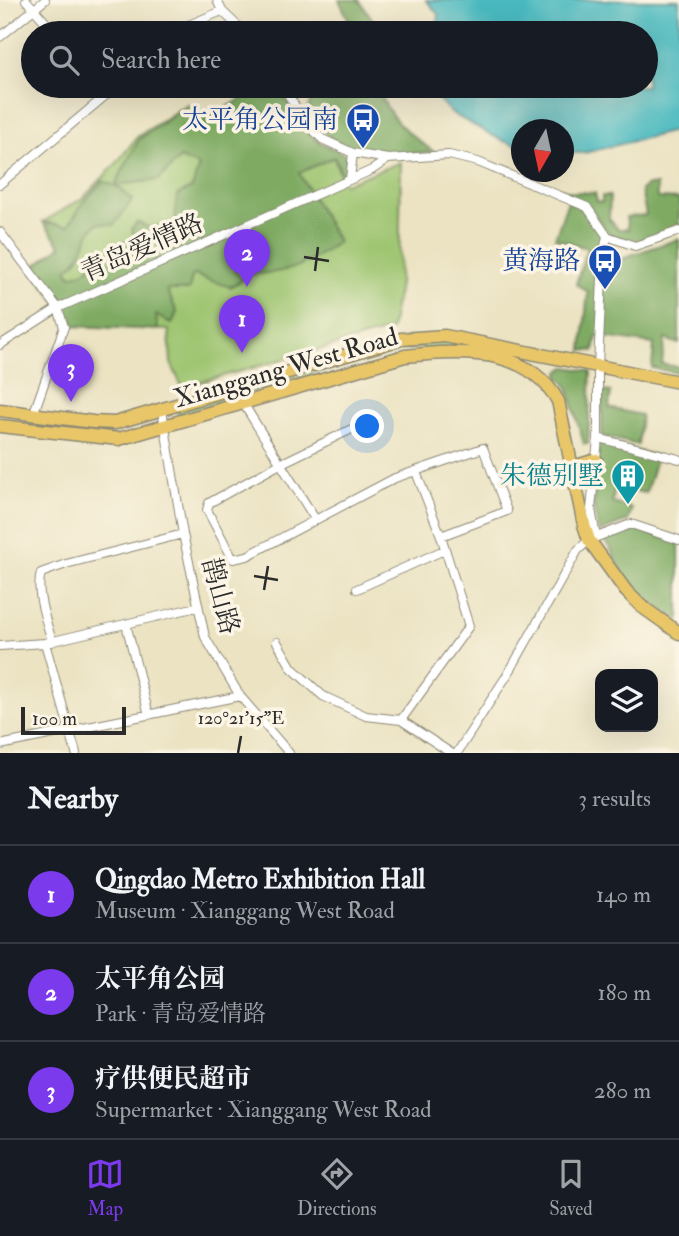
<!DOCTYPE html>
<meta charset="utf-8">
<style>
body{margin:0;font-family:"IM FELL Double Pica","Noto Serif SC",serif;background:#20242c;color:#f1f3f6}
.controls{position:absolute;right:21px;bottom:21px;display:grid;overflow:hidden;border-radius:14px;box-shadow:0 7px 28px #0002}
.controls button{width:63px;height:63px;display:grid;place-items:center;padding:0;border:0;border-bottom:2px solid #363941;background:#171b24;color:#f1f3f6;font:35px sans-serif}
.compass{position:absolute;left:511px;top:119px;width:63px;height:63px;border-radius:50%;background:#171b24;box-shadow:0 7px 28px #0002;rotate:189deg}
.scale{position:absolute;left:21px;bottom:18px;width:105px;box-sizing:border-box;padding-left:7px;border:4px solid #2b2b2b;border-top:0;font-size:19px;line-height:24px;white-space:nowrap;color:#2b2b2b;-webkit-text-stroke:5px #fcf5e5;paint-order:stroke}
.you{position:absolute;left:368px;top:427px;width:24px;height:24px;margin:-18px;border:5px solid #fff;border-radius:50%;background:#1a73e8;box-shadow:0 0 0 10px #1a73e833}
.badge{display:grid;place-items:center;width:46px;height:46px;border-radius:50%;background:#7c3aed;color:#fff;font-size:23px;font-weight:700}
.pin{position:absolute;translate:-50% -58px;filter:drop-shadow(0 2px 4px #0008)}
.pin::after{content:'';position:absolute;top:37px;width:24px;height:21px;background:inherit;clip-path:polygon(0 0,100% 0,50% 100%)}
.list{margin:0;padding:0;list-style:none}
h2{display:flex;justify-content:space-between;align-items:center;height:91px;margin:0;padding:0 28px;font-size:30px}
h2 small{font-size:23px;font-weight:400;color:#9ea1a6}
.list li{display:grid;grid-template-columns:46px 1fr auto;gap:21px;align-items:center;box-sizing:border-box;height:98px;padding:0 28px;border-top:2px solid #363941}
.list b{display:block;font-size:26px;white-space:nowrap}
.list p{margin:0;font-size:23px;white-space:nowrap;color:#9ea1a6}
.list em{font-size:23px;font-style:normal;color:#9ea1a6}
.icon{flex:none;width:38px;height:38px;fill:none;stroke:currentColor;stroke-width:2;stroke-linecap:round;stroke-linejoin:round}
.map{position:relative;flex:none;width:679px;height:753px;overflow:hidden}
.search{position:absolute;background:#171b24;box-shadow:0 7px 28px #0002;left:21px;right:21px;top:21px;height:77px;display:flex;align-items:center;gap:18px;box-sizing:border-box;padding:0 24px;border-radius:38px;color:#9ea1a6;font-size:26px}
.sheet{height:385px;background:#171b24}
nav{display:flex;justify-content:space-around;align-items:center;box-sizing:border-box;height:98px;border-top:2px solid #363941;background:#171b24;font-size:19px;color:#9ea1a6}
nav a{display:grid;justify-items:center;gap:4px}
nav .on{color:#7c3aed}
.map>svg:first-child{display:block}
.green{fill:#9dc46f;stroke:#64784d;stroke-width:2}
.forest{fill:#7eaa62;stroke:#546a46;stroke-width:2}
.water{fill:#4ab9bf;stroke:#3a7275;stroke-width:2}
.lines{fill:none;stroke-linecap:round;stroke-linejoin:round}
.street-casing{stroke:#8b8776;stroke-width:10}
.primary-casing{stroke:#8b8776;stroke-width:15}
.street{stroke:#fff;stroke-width:8}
.primary{stroke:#e9c769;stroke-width:12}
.ticks{fill:none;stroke:#2b2b2b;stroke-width:2.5}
.labels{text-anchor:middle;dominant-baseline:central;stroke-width:7;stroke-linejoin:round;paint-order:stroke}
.transit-label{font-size:26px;fill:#164399;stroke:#fcf5e5;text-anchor:end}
.street-label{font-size:26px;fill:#2b2b2b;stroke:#fcf5e5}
.culture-label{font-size:26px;fill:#0d838f;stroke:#fcf5e5;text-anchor:end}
.ticks-label{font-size:18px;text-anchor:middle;fill:#2b2b2b;stroke:#fcf5e5;stroke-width:7;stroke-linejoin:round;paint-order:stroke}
</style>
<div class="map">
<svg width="679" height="753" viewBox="0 0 679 753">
<rect width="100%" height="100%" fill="#fcf5e5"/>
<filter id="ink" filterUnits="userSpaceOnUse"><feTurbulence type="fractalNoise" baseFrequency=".0143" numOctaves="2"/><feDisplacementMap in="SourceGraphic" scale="14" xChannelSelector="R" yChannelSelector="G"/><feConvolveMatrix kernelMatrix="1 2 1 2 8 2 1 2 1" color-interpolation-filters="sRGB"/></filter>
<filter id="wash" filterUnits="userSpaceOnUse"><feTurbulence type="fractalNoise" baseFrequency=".00686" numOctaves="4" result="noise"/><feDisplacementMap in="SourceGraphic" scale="28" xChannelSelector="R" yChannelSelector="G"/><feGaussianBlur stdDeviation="1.57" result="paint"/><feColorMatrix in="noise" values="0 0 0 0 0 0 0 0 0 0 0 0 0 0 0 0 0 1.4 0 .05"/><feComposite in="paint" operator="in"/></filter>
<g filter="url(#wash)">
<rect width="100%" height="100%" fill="#ebe3c2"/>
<path class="green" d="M274,86L311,142L334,159L344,184L401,162L399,284L391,330L182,387L171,363L169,330L76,326L31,269L61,246L43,222L83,198L115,165L137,137L187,104L201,119Z
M426,342H460L484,351C453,346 424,347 392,351L178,414L176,409L391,346Z"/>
<path class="forest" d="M339,0H359L378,27V33H355Z
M262,86H278L300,122L318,141L348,156V176L344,178L334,157L299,173L338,242C305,266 291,273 250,274L242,267L235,271L243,280L230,287C218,282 207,281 196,275L192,276L189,290H167L177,312L172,324L156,315L158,330L76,326L31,269L61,246L43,222L68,226L85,200L103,181L120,188L132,200L114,225L98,223C81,238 87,256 67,269L71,276L83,272L114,248L134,237L132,229L137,222L150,228L175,221L177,195L192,188L199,166L180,158L159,180L115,185L139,139L184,108L199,125Z
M320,86H376C392,122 403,129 434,152C401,154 360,159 331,138C322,132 315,116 308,107Z
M648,185H657V198L679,199V230L635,245L609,234L589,207L555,191L556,187L571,192L595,193L597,202H602V196H610L609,219L618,229H628L626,217L646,215L641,190Z
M568,201C598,216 603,234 615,263L631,255L679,239V344L665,339L662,364L679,367V373L652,368L654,344L597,336L594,351L582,350L588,292L576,284L587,248L555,238Z
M566,367L591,371L588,444H584L567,385L559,377V372Z
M602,391L611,392L609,408L641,415L638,445L602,436Z
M600,441L657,456L646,493L615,488L612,503L632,508L628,521L599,532L593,505Z
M631,527L679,543V621L647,600L624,574L603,536Z"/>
<path class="water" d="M426,0H679V130L584,153H564V130H522L521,147L501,140L451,113L426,86H646V33H423L437,26L439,15Z"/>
</g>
<g filter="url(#ink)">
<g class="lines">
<g class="street-casing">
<path id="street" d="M26,0L55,33
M217,0L222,11L245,33
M178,33L186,26L222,11
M0,37L45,0
M283,86L304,121L322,139L353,153L388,159L449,155L478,162L587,207L607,236L603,256L598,367V438L591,509L596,537
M350,179L353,153
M0,184L117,86
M0,232L58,308L64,327L33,415
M607,236L635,246L679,231
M0,345L58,308L372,170L388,159
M243,403L315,519
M162,410L183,534L205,637L240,696L289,753
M364,423L280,464L209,503L207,510L233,559L247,556L395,478L483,448L507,511L441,536
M598,438L679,459
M357,589L444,550
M126,624L149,715
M52,642C47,622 35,593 41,573L66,564L183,534
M277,642L292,668L323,696L366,716L401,720L451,753
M0,646L45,643
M401,720L469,626L441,536L416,472
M0,745L240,696
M76,753L45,643L197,607
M457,753L511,669L578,550L589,540L631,524L679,540"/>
</g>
<g class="primary-casing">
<path id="primary" d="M0,410L93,422L115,423L401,339L445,336L679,382
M0,426L119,439L405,356C460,350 527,346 558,401L584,525L589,540L626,591L641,606L679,633
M573,467L596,460"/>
</g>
<use href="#street" class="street"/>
<use href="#primary" class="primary"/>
</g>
</g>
<path class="ticks" d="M304,257L329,261M315,271L318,247M254,576L278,580M264,590L268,566M238,753L241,736"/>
<defs>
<g id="bus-pin" transform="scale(1.75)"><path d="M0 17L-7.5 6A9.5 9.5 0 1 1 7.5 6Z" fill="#1a4fb4" stroke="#fcf5e5"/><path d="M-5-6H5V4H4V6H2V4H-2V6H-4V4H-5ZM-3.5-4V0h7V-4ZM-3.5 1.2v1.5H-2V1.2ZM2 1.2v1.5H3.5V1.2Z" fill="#fff"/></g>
<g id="building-pin" transform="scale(1.75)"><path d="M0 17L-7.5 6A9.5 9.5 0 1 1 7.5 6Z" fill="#0f9aa8" stroke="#fcf5e5"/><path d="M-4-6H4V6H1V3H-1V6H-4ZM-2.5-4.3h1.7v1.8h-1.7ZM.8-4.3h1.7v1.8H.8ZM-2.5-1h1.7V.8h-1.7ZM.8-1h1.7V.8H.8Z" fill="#fff"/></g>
</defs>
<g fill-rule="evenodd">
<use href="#bus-pin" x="363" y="120"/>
<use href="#bus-pin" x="605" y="261"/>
<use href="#building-pin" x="628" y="476"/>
</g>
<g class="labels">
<g class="transit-label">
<text x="338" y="120">太平角公园南</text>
<text x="580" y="261">黄海路</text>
</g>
<g class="street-label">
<text transform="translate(142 248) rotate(-24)">青岛爱情路</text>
<text transform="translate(286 368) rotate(-16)">Xianggang West Road</text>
<text transform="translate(220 596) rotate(75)">鹊山路</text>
</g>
<g class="culture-label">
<text x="604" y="476">朱德别墅</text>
</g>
</g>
<g class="ticks-label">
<text x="241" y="724">120°21'15"E</text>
</g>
</svg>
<div class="controls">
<button><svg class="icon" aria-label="layers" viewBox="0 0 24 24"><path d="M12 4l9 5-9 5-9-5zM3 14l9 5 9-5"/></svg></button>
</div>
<svg class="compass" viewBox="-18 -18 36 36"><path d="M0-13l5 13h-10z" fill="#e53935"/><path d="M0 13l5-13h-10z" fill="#9ea1a6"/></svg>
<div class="scale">100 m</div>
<div class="you"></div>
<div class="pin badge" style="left:242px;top:353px">1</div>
<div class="pin badge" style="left:247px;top:287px">2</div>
<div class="pin badge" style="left:71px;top:402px">3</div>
<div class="search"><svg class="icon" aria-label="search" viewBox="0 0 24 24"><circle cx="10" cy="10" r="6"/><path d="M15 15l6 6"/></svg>Search here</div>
</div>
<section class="sheet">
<h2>Nearby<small>3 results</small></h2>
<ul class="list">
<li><span class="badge">1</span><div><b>Qingdao Metro Exhibition Hall</b><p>Museum · Xianggang West Road</p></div><em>140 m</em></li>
<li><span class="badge">2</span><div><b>太平角公园</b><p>Park · 青岛爱情路</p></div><em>180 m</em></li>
<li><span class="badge">3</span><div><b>疗供便民超市</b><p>Supermarket · Xianggang West Road</p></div><em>280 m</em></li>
</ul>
</section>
<nav>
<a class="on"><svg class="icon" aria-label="map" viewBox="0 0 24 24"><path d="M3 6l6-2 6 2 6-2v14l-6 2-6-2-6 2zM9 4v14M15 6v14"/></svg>Map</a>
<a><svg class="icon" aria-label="directions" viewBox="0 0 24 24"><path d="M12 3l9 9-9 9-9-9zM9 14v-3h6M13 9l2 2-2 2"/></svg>Directions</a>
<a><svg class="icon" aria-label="saved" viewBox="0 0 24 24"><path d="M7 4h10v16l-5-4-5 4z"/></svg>Saved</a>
</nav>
